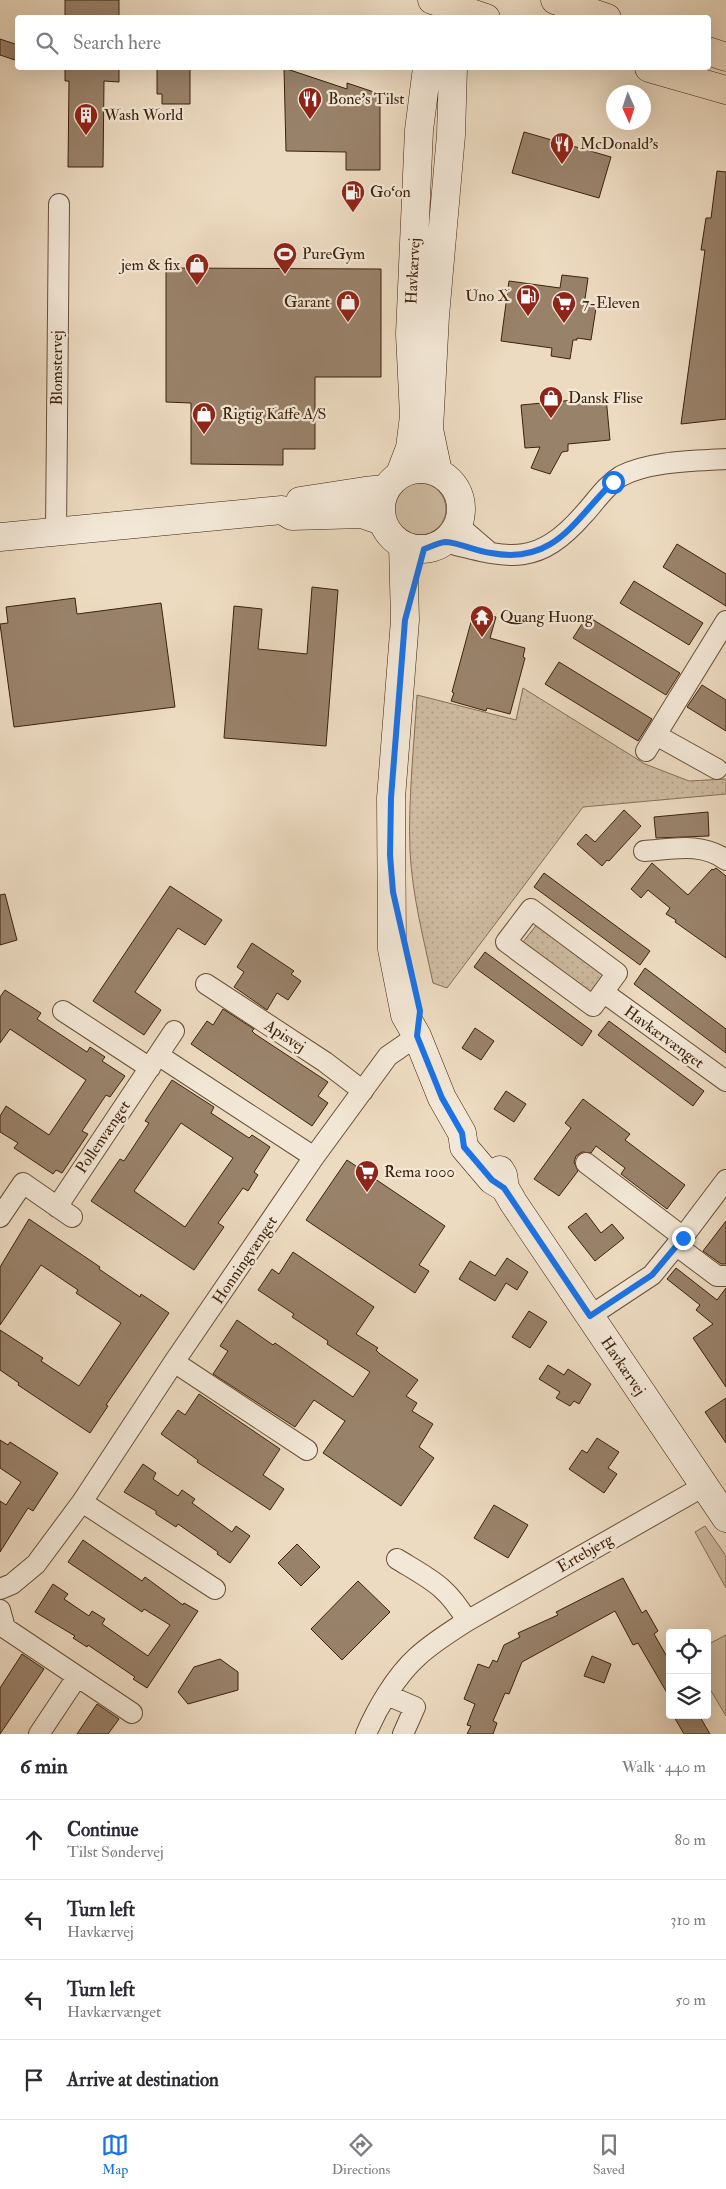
<!DOCTYPE html>
<meta charset="utf-8">
<style>
body{margin:0;font-family:"IM FELL Double Pica",serif;background:#f2f2f3;color:#2b2b33}
.controls{position:absolute;right:15px;bottom:15px;display:grid;overflow:hidden;border-radius:5px;box-shadow:0 5px 20px #0002}
.controls button{width:45px;height:45px;display:grid;place-items:center;padding:0;border:0;border-bottom:1px solid #e1e1e2;background:#fff;color:#2b2b33;font:25px sans-serif}
.compass{position:absolute;left:606px;top:85px;width:45px;height:45px;border-radius:50%;background:#fff;box-shadow:0 5px 20px #0002;rotate:177deg}
.stop{position:absolute;width:15px;height:15px;margin:-11px;border:4px solid #1a73e8;border-radius:50%;background:#fff}
.stop.end{background:#1a73e8;border-color:#fff;box-shadow:0 1px 5px #0008}
.list{margin:0;padding:0;list-style:none}
h2{display:flex;justify-content:space-between;align-items:center;height:65px;margin:0;padding:0 20px;font-size:21px}
h2 small{font-size:16px;font-weight:400;color:#7c7c81}
.list li{display:grid;grid-template-columns:32px 1fr auto;gap:15px;align-items:center;box-sizing:border-box;height:80px;padding:0 20px;border-top:1px solid #e1e1e2}
.list b{display:block;font-size:19px;white-space:nowrap}
.list p{margin:0;font-size:16px;white-space:nowrap;color:#7c7c81}
.list em{font-size:16px;font-style:normal;color:#7c7c81}
.icon{flex:none;width:28px;height:28px;fill:none;stroke:currentColor;stroke-width:2;stroke-linecap:round;stroke-linejoin:round}
.map{position:relative;flex:none;width:726px;height:1734px;overflow:hidden}
.search{position:absolute;background:#fff;box-shadow:0 5px 20px #0002;left:15px;right:15px;top:15px;height:55px;display:flex;align-items:center;gap:12px;box-sizing:border-box;padding:0 18px;border-radius:5px;color:#7c7c81;font-size:19px}
.sheet{height:385px;background:#fff}
nav{display:flex;justify-content:space-around;align-items:center;box-sizing:border-box;height:70px;border-top:1px solid #e1e1e2;background:#fff;font-size:14px;color:#7c7c81}
nav a{display:grid;justify-items:center;gap:2px}
nav .on{color:#1a73e8}
.map>svg:first-child{display:block}
.green{fill:#cfbca2;stroke:#866f57}
.park{fill:url(#park-dots);stroke:#866f57}
.building{fill:#99826a;stroke:#3d220c;fill-rule:evenodd}
.lines{fill:none;stroke-linecap:round;stroke-linejoin:round}
.street-casing{stroke:#695039;stroke-width:22}
.secondary-casing{stroke:#3d220c;stroke-width:29}
.primary-casing{stroke:#3d220c;stroke-width:29}
.street{stroke:#f3e8d7;stroke-width:20}
.secondary{stroke:#f3e8d7;stroke-width:28}
.primary{stroke:#eddbc1;stroke-width:28}
.route{stroke:#1a73e8;stroke-width:6}
.labels{text-anchor:middle;dominant-baseline:central;stroke-width:4.5;stroke-linejoin:round;paint-order:stroke}
.poi-label{font-size:16px;fill:#3d220c;stroke:#f3e8d7;text-anchor:start}
.street-label{font-size:16px;fill:#3d220c;stroke:#f3e8d7}
</style>
<div class="map">
<svg width="726" height="1734" viewBox="0 0 726 1734">
<defs>
<pattern id="park-dots" width="8" height="8" patternUnits="userSpaceOnUse" patternTransform="scale(1.25)"><rect width="8" height="8" fill="#cfbca2"/><path d="M2 2h.1M6 6h.1" fill="none" stroke="#b3a18a" stroke-width="1.8" stroke-linecap="round"/></pattern>
</defs>
<rect width="100%" height="100%" fill="#eddbc1"/>
<filter id="stains"><feTurbulence type="fractalNoise" baseFrequency=".004" numOctaves="4"/><feColorMatrix values="0 0 0 0 .2 0 0 0 0 .09 0 0 0 0 .02 0 0 0 .5 -.17"/></filter>
<radialGradient id="worn" r=".72"><stop offset=".6" stop-color="#630" stop-opacity="0"/><stop offset="1" stop-color="#630" stop-opacity=".3"/></radialGradient>
<path class="green" d="M394 509a26 26 0 1 1 52 0a26 26 0 1 1-52 0Z
M705,1526L726,1556V1588L695,1532Z
M726,1635V1716L707,1684V1645Z"/>
<path class="park" d="M523,688L645,764L689,781L726,779V794L583,807L447,988L433,983C424,940 412,895 410,851C408,799 414,747 417,695L516,720Z
M538,923L608,974L593,994L523,942Z"/>
<path class="building" d="M65,0H119V18H65Z
M0,39L18,45V61L0,55Z
M65,68H119V82L104,81L103,167H68L69,81H65Z
M157,68H190V104H162V94H157Z
M284,68L347,89V83L380,94V170H346V152L286,151Z
M524,132L611,157L599,198L512,173Z
M717,171L726,172V419L681,424L705,250H701L706,218H711Z
M166,268L381,269V377H315V449H283V465L191,464V403L166,402Z
M562,275L588,278L584,306L596,308L591,340L577,338V340H573L570,359L551,356L552,348L501,341L509,281L560,288Z
M606,397L610,440L568,444V451L562,452L550,474L531,468L540,447L525,448L521,405Z
M677,544L726,574V606L663,567Z
M634,581L703,623L689,645L620,603Z
M312,587L338,590L326,746L224,738L234,606L262,609L258,649L307,654Z
M75,598L77,614L161,603L175,707L14,727L0,624L8,623L6,607Z
M474,611L496,617L490,638L525,648L523,657L525,658L510,714L487,708L486,711L451,701L454,693L452,692Z
M587,616L680,673L666,695L573,638Z
M559,662L652,719L638,741L545,684Z
M702,685L726,700V731L687,707Z
M624,810L641,826L609,861L607,860L602,866L577,844L586,834L595,842Z
M708,812L709,836L656,838L654,817Z
M652,863L688,895L712,869L713,870L716,868L726,876V958L675,922L676,920L666,914L670,908L648,890L641,898L631,889Z
M544,873L650,951L640,965L534,887Z
M170,886L222,920L205,945L178,928L135,992L161,1010L144,1035L93,1001Z
M5,894L17,940L0,945V895Z
M252,943L294,971L291,974L301,981L288,1000L277,993L267,1010L234,987L244,972L237,967Z
M485,952L592,1031L582,1046L474,967Z
M645,968L726,1029V1053L634,984Z
M5,990L41,1013L37,1019L87,1052L90,1047L105,1057L102,1061L125,1076L110,1097L106,1095L82,1131L88,1134L62,1173L56,1170L53,1174L14,1148L18,1143L0,1132V1116L6,1106L49,1135L86,1080L10,1029L0,1043V997Z
M223,1009L254,1029L252,1031L255,1034L328,1082L318,1096L328,1103L312,1126L191,1044L207,1021L213,1025Z
M609,1021L704,1091L693,1106L598,1035Z
M475,1028L494,1041L481,1060L462,1048Z
M172,1080L214,1107L211,1113L249,1138L252,1135L270,1147L254,1172L258,1175L248,1191L243,1188L218,1223L224,1227L194,1270L91,1201L120,1159L124,1161L149,1123L145,1121ZM181,1123L233,1158L185,1227L134,1191Z
M506,1091L526,1104L514,1122L494,1109Z
M583,1099L630,1134L625,1140L685,1185L667,1209L621,1174L625,1168L596,1146L591,1153L582,1152L576,1156L574,1162L578,1171L559,1196L534,1179L571,1128L565,1123Z
M347,1160L445,1226L419,1265L429,1271L415,1293L306,1220Z
M586,1213L601,1233L612,1224L624,1238L595,1261L568,1227Z
M29,1219L100,1267L99,1269L140,1297L141,1294L169,1313L106,1405L108,1406L90,1433L18,1385L19,1383L0,1370V1330L43,1358L41,1361L79,1386L121,1323L76,1293L78,1290L41,1265L0,1325V1267Z
M726,1221V1264H721L703,1251Z
M293,1252L374,1307L356,1334L378,1348L376,1350L380,1354L418,1380L406,1396L417,1403L412,1411L433,1424L419,1447L434,1458L401,1506L323,1453L345,1421L314,1400L295,1427L213,1374L228,1351L220,1346L237,1320L273,1345L275,1343L353,1397L370,1372L327,1344L328,1341L292,1317L294,1314L258,1290L272,1269L279,1274Z
M507,1258L528,1272L517,1290L506,1283L495,1301L459,1279L470,1261L495,1276Z
M676,1268L717,1300L726,1288V1387L693,1338L713,1324L696,1310L700,1305L667,1279Z
M529,1311L547,1322L530,1348L512,1337Z
M548,1365L564,1375L568,1369L591,1384L579,1404L574,1401L570,1406L556,1398L560,1392L539,1379Z
M199,1394L280,1449L263,1475L284,1489L270,1510L197,1462L198,1460L161,1434L178,1410L185,1415Z
M726,1398V1443L705,1412Z
M597,1438L619,1452L608,1468L617,1474L604,1493L569,1469L582,1450L587,1453Z
M0,1440L8,1445L10,1442L58,1473L33,1511L28,1508L0,1552V1501L6,1505L21,1482L0,1468Z
M143,1464L156,1473L153,1479L178,1496L182,1490L195,1499L192,1503L232,1532L236,1526L250,1536L230,1563L217,1554L218,1552L178,1524L176,1527L156,1514V1511L124,1492Z
M494,1505L528,1525L508,1558L474,1538Z
M83,1540L142,1581L145,1577L183,1605L184,1603L198,1611L147,1688L133,1679L135,1677L88,1645L87,1647L73,1638L75,1636L35,1612L53,1584L68,1594L64,1599L89,1616L92,1611L105,1619L102,1624L148,1656L170,1625L144,1609L142,1612L68,1562Z
M297,1544L320,1567L301,1586L278,1563Z
M623,1578L642,1613L646,1610L658,1631L654,1634L670,1662V1698L638,1643L633,1645L615,1611L522,1662L509,1694L505,1693L493,1721L497,1723L493,1734H467L471,1726L467,1725L475,1704L464,1699L478,1664L489,1668L493,1660L497,1662L504,1645L520,1637L518,1633L558,1615L556,1612Z
M358,1581L390,1612L342,1660L311,1629Z
M22,1654L44,1669L0,1734V1688Z
M592,1656L611,1664L604,1683L584,1676Z
M220,1659L238,1672V1690L188,1704L178,1692L194,1667Z
M97,1704L119,1719L108,1734H77Z
M673,1715H699L710,1734H684Z"/>
<g class="lines">
<g class="street-casing">
<path id="street" d="M458,525L487,550
M56,532L59,204
M444,542C508,558 536,569 584,514C596,501 606,485 621,476C650,461 694,461 726,459
M656,735L717,769
M646,751L726,621
M644,851C673,849 702,842 726,860
M531,909L617,973L593,1006L506,942Z
M206,984L325,1062L363,1091
M603,992L726,1081
M63,1011L150,1068
M158,1055L314,1157
M586,1163L683,1237
M57,1207L174,1031
M0,1217L23,1183L72,1217
M677,1246L717,1276H726
M590,1316L652,1275L683,1237L726,1180
M174,1362L307,1450
M82,1502L215,1589
M397,1559C430,1579 447,1586 467,1621
M0,1589L12,1584L36,1564L82,1502L174,1362L314,1157L388,1056L417,1036
M0,1610L5,1628L132,1713
M387,1695L415,1707L403,1734
M39,1734L77,1677
M366,1734C377,1708 396,1676 417,1657C432,1643 450,1632 467,1621L704,1486"/>
</g>
<g class="secondary-casing">
<path id="secondary" d="M381 509a40 40 0 1 1 80 0a40 40 0 1 1-80 0Z
M438,472L429,429L435,316L451,135L453,68
M400,474L410,448L414,416L410,334L419,130L427,68
M300,501L365,491L385,489
M0,537L282,510L292,516L362,514L382,521
M403,545L405,620L391,798L392,949L405,1015L417,1036L442,1098L462,1133L464,1147L492,1180L505,1188
M500,1170L503,1175L505,1188L513,1202L726,1518"/>
</g>
<g class="primary-casing">
<path id="primary" d="M432,0L486,18
M555,0L607,18
M708,51L726,57
M649,68L726,90"/>
</g>
<use href="#street" class="street"/>
<use href="#secondary" class="secondary"/>
<use href="#primary" class="primary"/>
</g>
<g class="lines">
<path class="route" d="M613,482C574,520 555,565 491,553C476,551 460,543 446,542C440,542 430,547 424,549L405,620L391,798L390,855L393,892L420,1011L417,1036L442,1098L462,1133L464,1147L492,1180L504,1188L590,1316L652,1275L683,1238"/>
</g>
<defs>
<g id="restaurant-pin" transform="scale(1.25)"><path d="M0 17L-7.5 6A9.5 9.5 0 1 1 7.5 6Z" fill="#8f2418" stroke="#f3e8d7"/><path d="M-5-6h1v4h1v-4h1v4h1v-4h1v5L-1.5 .5V6h-2V.5L-5-1ZM5-6V6H3V1.5H1.5Q1.5-4 5-6Z" fill="#fff"/></g>
<g id="building-pin" transform="scale(1.25)"><path d="M0 17L-7.5 6A9.5 9.5 0 1 1 7.5 6Z" fill="#8f2418" stroke="#f3e8d7"/><path d="M-4-6H4V6H1V3H-1V6H-4ZM-2.5-4.3h1.7v1.8h-1.7ZM.8-4.3h1.7v1.8H.8ZM-2.5-1h1.7V.8h-1.7ZM.8-1h1.7V.8H.8Z" fill="#fff"/></g>
<g id="fuel-pin" transform="scale(1.25)"><path d="M0 17L-7.5 6A9.5 9.5 0 1 1 7.5 6Z" fill="#8f2418" stroke="#f3e8d7"/><path d="M-5.5-6h7V0h2V4h1.3V-2.5L3-4.5l.8-.8L6-3V5H2.5V1h-1V6h-7ZM-4.2-4.7v3.2H.2V-4.7Z" fill="#fff"/></g>
<g id="stadium-pin" transform="scale(1.25)"><path d="M0 17L-7.5 6A9.5 9.5 0 1 1 7.5 6Z" fill="#8f2418" stroke="#f3e8d7"/><path d="M0-5a6.5 5 0 1 0 0 10a6.5 5 0 1 0 0-10ZM-3.5-1.8h7v3.6h-7Z" fill="#fff"/></g>
<g id="shop-pin" transform="scale(1.25)"><path d="M0 17L-7.5 6A9.5 9.5 0 1 1 7.5 6Z" fill="#8f2418" stroke="#f3e8d7"/><path d="M-5-2.5h2.3a2.7 3.5 0 0 1 5.4 0H5L5.5 6h-11ZM-1.5-2.5h3a1.5 2.3 0 0 0-3 0Z" fill="#fff"/></g>
<g id="supermarket-pin" transform="scale(1.25)"><path d="M0 17L-7.5 6A9.5 9.5 0 1 1 7.5 6Z" fill="#8f2418" stroke="#f3e8d7"/><path d="M-6-5.5h2.5l.6 2H6L4.5 2H-2.5L-4.4-4H-6ZM-1.5 3.2a1.3 1.3 0 1 0 .1 0ZM3 3.2a1.3 1.3 0 1 0 .1 0Z" fill="#fff"/></g>
<g id="temple-pin" transform="scale(1.25)"><path d="M0 17L-7.5 6A9.5 9.5 0 1 1 7.5 6Z" fill="#8f2418" stroke="#f3e8d7"/><path d="M0-6L5-2H3V0L6.5 2.5H4V6H1.5V3h-3V6H-4V2.5H-6.5L-3 0V-2H-5Z" fill="#fff"/></g>
</defs>
<g fill-rule="evenodd">
<use href="#restaurant-pin" x="310" y="99"/>
<use href="#building-pin" x="86" y="115"/>
<use href="#restaurant-pin" x="562" y="144"/>
<use href="#fuel-pin" x="353" y="192"/>
<use href="#stadium-pin" x="285" y="254"/>
<use href="#shop-pin" x="197" y="265"/>
<use href="#fuel-pin" x="528" y="296"/>
<use href="#shop-pin" x="348" y="302"/>
<use href="#supermarket-pin" x="564" y="303"/>
<use href="#shop-pin" x="551" y="398"/>
<use href="#shop-pin" x="204" y="414"/>
<use href="#temple-pin" x="482" y="617"/>
<use href="#supermarket-pin" x="367" y="1172"/>
</g>
<g class="labels">
<g class="poi-label">
<text x="328" y="99">Bone's Tilst</text>
<text x="104" y="115">Wash World</text>
<text x="580" y="144">McDonald's</text>
<text x="370" y="192">Go‘on</text>
<text x="302" y="254">PureGym</text>
<text x="180" y="265" text-anchor="end">jem &amp; fix</text>
<text x="510" y="296" text-anchor="end">Uno X</text>
<text x="330" y="302" text-anchor="end">Garant</text>
<text x="582" y="303">7-Eleven</text>
<text x="568" y="398">Dansk Flise</text>
<text x="222" y="414">Rigtig Kaffe A/S</text>
<text x="500" y="617">Quang Huong</text>
<text x="384" y="1172">Rema 1000</text>
</g>
<g class="street-label">
<text transform="translate(413 271) rotate(-87)">Havkærvej</text>
<text transform="translate(57 368) rotate(-90)">Blomstervej</text>
<text transform="translate(285 1036) rotate(33)">Apisvej</text>
<text transform="translate(664 1037) rotate(36)">Havkærvænget</text>
<text transform="translate(103 1137) rotate(-56)">Pollenvænget</text>
<text transform="translate(245 1260) rotate(-56)">Honningvænget</text>
<text transform="translate(623 1366) rotate(56)">Havkærvej</text>
<text transform="translate(585 1553) rotate(-30)">Ertebjerg</text>
</g>
</g>
<rect width="100%" height="100%" filter="url(#stains)"/>
<rect width="100%" height="100%" fill="url(#worn)"/>
</svg>
<div class="controls">
<button><svg class="icon" aria-label="locate" viewBox="0 0 24 24"><circle cx="12" cy="12" r="6"/><path d="M12 2v4M12 18v4M2 12h4M18 12h4"/></svg></button>
<button><svg class="icon" aria-label="layers" viewBox="0 0 24 24"><path d="M12 4l9 5-9 5-9-5zM3 14l9 5 9-5"/></svg></button>
</div>
<svg class="compass" viewBox="-18 -18 36 36"><path d="M0-13l5 13h-10z" fill="#e53935"/><path d="M0 13l5-13h-10z" fill="#7c7c81"/></svg>
<div class="stop" style="left:613px;top:482px"></div>
<div class="stop end" style="left:683px;top:1238px"></div>
<div class="search"><svg class="icon" aria-label="search" viewBox="0 0 24 24"><circle cx="10" cy="10" r="6"/><path d="M15 15l6 6"/></svg>Search here</div>
</div>
<section class="sheet">
<h2>6 min<small>Walk · 440 m</small></h2>
<ul class="list">
<li><svg class="icon" aria-label="ahead" viewBox="0 0 24 24"><path d="M12 20V5M6 11l6-6 6 6"/></svg><div><b>Continue</b><p>Tilst Søndervej</p></div><em>80 m</em></li>
<li><svg class="icon" aria-label="left" viewBox="0 0 24 24"><path d="M17 20v-9H6M10 6l-5 5 5 5"/></svg><div><b>Turn left</b><p>Havkærvej</p></div><em>310 m</em></li>
<li><svg class="icon" aria-label="left" viewBox="0 0 24 24"><path d="M17 20v-9H6M10 6l-5 5 5 5"/></svg><div><b>Turn left</b><p>Havkærvænget</p></div><em>50 m</em></li>
<li><svg class="icon" aria-label="arrive" viewBox="0 0 24 24"><path d="M6 21V4h12l-3 4 3 4H6"/></svg><div><b>Arrive at destination</b></div></li>
</ul>
</section>
<nav>
<a class="on"><svg class="icon" aria-label="map" viewBox="0 0 24 24"><path d="M3 6l6-2 6 2 6-2v14l-6 2-6-2-6 2zM9 4v14M15 6v14"/></svg>Map</a>
<a><svg class="icon" aria-label="directions" viewBox="0 0 24 24"><path d="M12 3l9 9-9 9-9-9zM9 14v-3h6M13 9l2 2-2 2"/></svg>Directions</a>
<a><svg class="icon" aria-label="saved" viewBox="0 0 24 24"><path d="M7 4h10v16l-5-4-5 4z"/></svg>Saved</a>
</nav>
